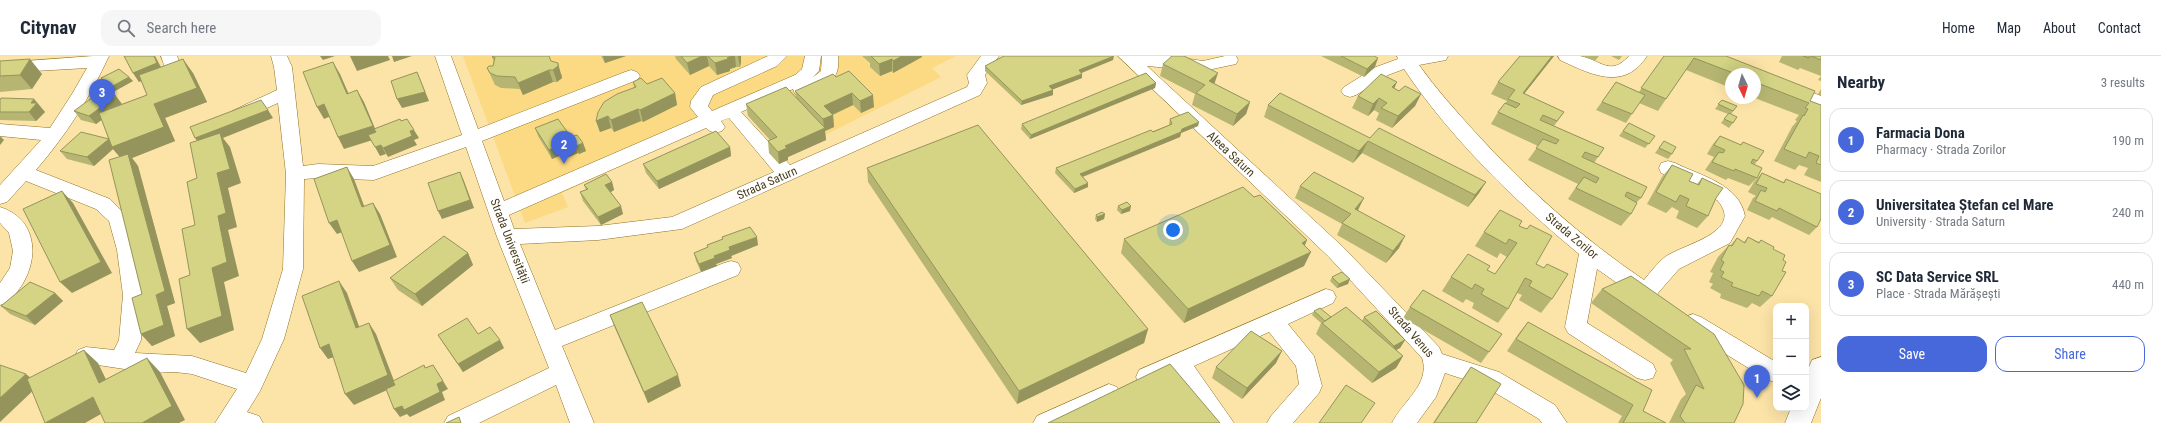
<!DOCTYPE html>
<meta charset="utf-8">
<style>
body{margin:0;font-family:"Roboto Condensed",sans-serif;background:#f6f6f7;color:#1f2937}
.controls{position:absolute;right:12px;bottom:12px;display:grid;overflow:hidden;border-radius:8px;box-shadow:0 4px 16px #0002}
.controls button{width:36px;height:36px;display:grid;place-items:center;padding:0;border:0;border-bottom:1px solid #e0e1e3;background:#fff;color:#1f2937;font:20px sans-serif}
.compass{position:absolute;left:1725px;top:12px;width:36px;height:36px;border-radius:50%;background:#fff;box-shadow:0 4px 16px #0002;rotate:175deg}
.you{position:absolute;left:1173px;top:174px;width:14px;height:14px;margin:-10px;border:3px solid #fff;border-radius:50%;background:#1a73e8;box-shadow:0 0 0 6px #1a73e833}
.badge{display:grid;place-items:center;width:26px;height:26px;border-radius:50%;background:#4768db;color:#fff;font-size:13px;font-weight:700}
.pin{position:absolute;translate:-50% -33px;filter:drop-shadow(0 1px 2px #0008)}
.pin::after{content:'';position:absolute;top:21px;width:14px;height:12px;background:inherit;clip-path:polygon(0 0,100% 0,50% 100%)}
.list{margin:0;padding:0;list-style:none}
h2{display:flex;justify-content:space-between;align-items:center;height:52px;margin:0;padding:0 16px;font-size:17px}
h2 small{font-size:13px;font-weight:400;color:#747a83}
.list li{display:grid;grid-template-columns:26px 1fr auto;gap:12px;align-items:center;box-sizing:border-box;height:64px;margin:0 8px 8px;padding:0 8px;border:1px solid #e0e1e3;border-radius:12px}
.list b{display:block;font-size:15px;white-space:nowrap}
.list p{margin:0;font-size:13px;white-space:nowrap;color:#747a83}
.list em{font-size:13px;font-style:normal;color:#747a83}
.actions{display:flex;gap:8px;padding:12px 16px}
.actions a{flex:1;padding:9px 0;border:1px solid #4768db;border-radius:12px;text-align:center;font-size:14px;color:#4768db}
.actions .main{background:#4768db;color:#fff}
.icon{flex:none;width:22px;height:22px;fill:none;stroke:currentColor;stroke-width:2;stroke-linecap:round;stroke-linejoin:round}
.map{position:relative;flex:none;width:1821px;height:367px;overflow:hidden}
header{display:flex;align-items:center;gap:24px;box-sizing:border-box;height:56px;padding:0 20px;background:#fff;border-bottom:1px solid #e0e1e3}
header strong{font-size:19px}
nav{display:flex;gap:22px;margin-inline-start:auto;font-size:14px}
.search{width:280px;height:36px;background:#f6f6f7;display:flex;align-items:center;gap:10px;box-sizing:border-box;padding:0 14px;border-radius:12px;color:#747a83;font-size:15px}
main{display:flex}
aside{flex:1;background:#fff}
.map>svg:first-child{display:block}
.built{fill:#fcda83}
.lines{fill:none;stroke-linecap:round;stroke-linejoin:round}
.minor-casing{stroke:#8f7221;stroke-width:1}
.major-casing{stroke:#8f7221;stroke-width:1}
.minor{fill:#fff;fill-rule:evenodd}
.major{fill:#fff;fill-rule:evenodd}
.wall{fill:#b6b672}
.shaded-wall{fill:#94945c}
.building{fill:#d4d484;stroke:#94945c}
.labels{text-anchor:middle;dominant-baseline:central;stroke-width:4;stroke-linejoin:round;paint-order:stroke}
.street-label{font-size:12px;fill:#473b1a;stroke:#fff}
</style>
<header>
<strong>Citynav</strong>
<div class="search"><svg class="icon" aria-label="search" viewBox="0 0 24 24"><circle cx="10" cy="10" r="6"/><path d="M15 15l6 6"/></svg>Search here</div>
<nav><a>Home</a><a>Map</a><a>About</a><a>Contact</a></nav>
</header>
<main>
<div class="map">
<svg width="1821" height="367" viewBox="0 0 1821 367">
<rect width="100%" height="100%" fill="#fce3a7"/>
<path class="built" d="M463,0H956L932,12L941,21L825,79L783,37L562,137L568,151L525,167Z"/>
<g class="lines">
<g class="minor-casing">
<path id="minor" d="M93,0H109C89,43 67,78 36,114L110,143L128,162L137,194L143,239L141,284L135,297L192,300L246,317L262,283L283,213L286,118L278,47L238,65L232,63L229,59L232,55L277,34L274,11L271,0H287L292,11L303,110L318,108L373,110L462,79L435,0H451L478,73L625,16L631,14L637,16L640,20L637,24L482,85L504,145L698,61L690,51L691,45L701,31L768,0H787L777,10L713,39L708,50L712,55L795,19L802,13L805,0H821L819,15L812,22L821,15L822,0H838C840,19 833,27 816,34C808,37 803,40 795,38L793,33L741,56L790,109L967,31L969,27L967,19L981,0H999L985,19L987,27L980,39L682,173L598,184L520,188L555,274L724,207L731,205L738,207L741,213L738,219L562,290L594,367H570L556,329L479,367H444L448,360L549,312L497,181L466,91L374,124L318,122L304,123L303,213L284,283L260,335L247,356L259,360L263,367H215L237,333L192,318L175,316L151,317L78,306L75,300L78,294L86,291L114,294L119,284L123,239L117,194L109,165L96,153L26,125L7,146L0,148V129L41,84L0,80V68L50,72L72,38L87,12L0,17V7ZM729,62L774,116L672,161L598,170L514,173L509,159L706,72C711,77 716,77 722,75L725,71L721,65Z
M161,0H177L183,14C176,24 165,33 153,30L150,26L165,12Z
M1118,0H1169L1203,5L1225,0H1236L1238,4L1236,8L1203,15L1147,10L1343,191L1439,291L1442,298L1499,316L1555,349L1567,367H1542L1539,363L1484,330L1445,317L1436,341L1417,367H1392C1402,346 1431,328 1422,302L1329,201Z
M1397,0H1448L1446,4L1419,9C1436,33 1456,55 1475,76C1526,132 1582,182 1644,224C1650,217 1657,207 1665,201C1683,188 1746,176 1717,144L1661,117L1659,112L1661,107L1668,105L1675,107C1701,120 1739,128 1745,160L1730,187L1679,213L1658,237L1655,244L1648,246L1641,244L1597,213L1587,267L1653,308L1656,315L1653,322L1645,324L1637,322L1568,277L1565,271L1579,198C1516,146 1450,82 1404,13L1388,19L1356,39L1350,41L1344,39L1341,35L1344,31L1376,11L1398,3Z
M1558,0C1565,0 1573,0 1580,0C1601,4 1610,21 1629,0H1647C1624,36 1590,18 1560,4Z
M1755,14L1821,40V53L1755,26V18H1748Z
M0,151C36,162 40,200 22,229C16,238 10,246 0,249V227L10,212L13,195L9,177L0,167Z
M1326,233L1333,235L1336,241L1333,247L1288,268L1314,300L1322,330L1319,337L1293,367H1267L1271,360L1299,328L1296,310L1269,276L1194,310L1234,367H1209L1175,319L1147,330L1139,328L1136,321L1139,314Z
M1693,258L1701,261L1776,306V326L1768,324L1685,273L1682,267L1685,261Z
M1109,328L1117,331L1120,338L1117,345L1069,367H1033L1037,360Z"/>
</g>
<g class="major-casing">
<path id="major" d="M1821,301V342L1811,367H1785L1791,352H1806V318L1812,304Z"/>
</g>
<use href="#minor" class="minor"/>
<use href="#major" class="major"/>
</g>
<path class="wall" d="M124,0H155L161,11L193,17L207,46L165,62L175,85L132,102L138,110L175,247L167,250L175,280L152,290L141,278L142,238L120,101L113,93L94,110L67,103L60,95L108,82L102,64L96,68L81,64L74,55L122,48L147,39L141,25L139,26Z
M601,0H626L605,7Z
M675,0H741V6L740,11H736L730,13V15L717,19L709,10L690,19L676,3Z
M862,0H922V1L893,17L892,15L880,20L870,11V7Z
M1321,0H1374L1375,11L1364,21Z
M1520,0H1554L1524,38L1564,56L1554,70L1604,92L1594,107L1641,142L1637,146L1631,158L1621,170L1568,143L1578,128L1528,104L1538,90L1491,68L1498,56L1507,45L1491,38L1498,26Z
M1583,0H1599L1595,5Z
M1611,0H1622L1619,4Z
M1664,0H1726L1810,45L1821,49V126L1804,119L1808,112L1799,109L1795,114L1774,105L1792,71L1797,65L1795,64L1799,59L1755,42V18H1731V32L1686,14L1666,43L1658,55L1639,47L1626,67L1596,54L1616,26L1639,36Z
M1782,0H1821V25L1818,24L1821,20L1800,12L1798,14L1779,6Z
M492,1L551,5L562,19V22L557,26H553L523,39L520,33L501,32L495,29L487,12L493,10L494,6Z
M1113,4L1082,17V22L1052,33L1053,34V39L1021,49L985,15V10Z
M0,5L42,18L32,33L0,36Z
M1163,8L1215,28L1250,46L1246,58L1233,70L1192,49L1195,38L1160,20Z
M836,21L874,51L861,57L853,49L833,59L834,71L825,75L826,84L788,101V104L779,108L769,97L768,85L770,84L748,60L746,48L796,41L795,35Z
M101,22L133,25L115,35L104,27Z
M633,26L647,28L675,37L677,49L643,66L641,65L614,76L611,72L600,76L596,65L634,31Z
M1156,27L1155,32L1030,83L1021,73L1022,68Z
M1394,32L1399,35L1421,38L1415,50L1392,72L1376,64L1379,57L1374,54L1368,60L1352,52L1358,40Z
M1821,33V40L1818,38Z
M34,43L45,56L36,65L0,64V44Z
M1722,44L1737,50L1731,58L1733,67L1729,72L1721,67L1728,58L1715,53Z
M1268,49L1370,82L1486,126L1479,137L1468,151L1362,97L1353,107L1264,61Z
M1170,63L1198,70L1181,77L1180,81L1083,121L1088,131L1074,137L1055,117L1056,112L1169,69V68Z
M1629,67L1655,80L1645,92L1619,80Z
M535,72L571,81L583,87L586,95L579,98L578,97L564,103L561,99L552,103L538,80Z
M1720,80L1740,89L1743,86L1757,105L1755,108L1757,122L1749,130L1728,122L1726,124L1705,114L1714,101L1707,98L1713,88Z
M1664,85L1672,98L1668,103L1655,97Z
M730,91L731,100L659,133L646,117L643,108Z
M1672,109L1689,125L1697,128L1702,122L1716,142L1708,160L1697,172L1676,162L1679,155L1672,151L1666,157L1647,148L1662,121Z
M867,112L1148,273L1144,287L1017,348L868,126Z
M1762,117L1783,126L1786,123L1817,171L1809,179L1772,161L1769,164L1747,154L1753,142L1756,140L1748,136L1754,126Z
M612,126L614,134L610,136L623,158L601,169L583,145L580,136L586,134L584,129Z
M1300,130L1358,154L1399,192L1386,207L1337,179L1342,168L1295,142Z
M1118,150L1130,155L1121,158L1117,154Z
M1105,158L1104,163L1097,166L1095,163L1096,159Z
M1519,170L1536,208L1544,212L1547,208L1552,243L1541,257L1519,244L1522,239L1517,237L1508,253L1498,267L1472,252L1474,247L1466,243L1463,247L1442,235L1451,221L1487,214L1495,218L1507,201L1500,197L1497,202L1475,190L1484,176Z
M722,181L758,189L731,200L732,202L716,208L717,210L701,216L696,205L694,197L708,191L707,189L723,183Z
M1748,181L1759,186L1761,184L1773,193L1783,204L1772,240L1760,251L1752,247L1747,252L1720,242L1721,238L1710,232L1713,228L1709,226L1713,217L1710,216L1718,201L1729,189L1730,190L1737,182L1744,186Z
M1124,183L1305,190L1304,210L1184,267L1121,197Z
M468,197L473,209L422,250L398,234L390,222Z
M1332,221L1348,228L1337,232L1330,225Z
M1602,233L1714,278L1734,367H1669L1681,343L1686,338L1670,307L1673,304L1591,247Z
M55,237L63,245L35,269L10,258L1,250Z
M1410,251L1502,278L1481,307L1403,262Z
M1314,255L1331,261L1362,265L1364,261L1405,284L1400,292L1396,294L1403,300L1396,312L1372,327L1316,278L1321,267L1312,259Z
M610,259L681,330L648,347L614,270Z
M1528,266L1643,355L1666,367H1618L1622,360L1507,295L1519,277Z
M438,279L504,292L463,316L443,287Z
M1276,307L1242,343L1212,322L1216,311Z
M1471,311L1476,367H1433L1463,322Z"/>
<path class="shaded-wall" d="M154,0H155L163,16L139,26L133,17Z
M320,0H335L323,4Z
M350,0H388L390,4L357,15Z
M392,0H412L394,6Z
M603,0H626L605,7Z
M702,0H707L709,10L690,19L687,7Z
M731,0H735L736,11L730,13V15L717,19L715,7Z
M738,0H741V6L740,11Z
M902,0H922V1L893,17V5Z
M1114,0L1113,4L1078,18L1079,14Z
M1552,0H1554L1517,47L1523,37Z
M1378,2L1375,11L1364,21L1367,13Z
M30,3L42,18L32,33L20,19Z
M183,3L193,17L207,46L165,62L175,85L132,102L138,110L175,247L167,250L175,280L152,290L141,278L164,269L124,106L113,93L94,110L87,101L109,83L154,48Z
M892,3V15L880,20L879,8Z
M333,6L340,18L354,50L347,38Z
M558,7L562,22L557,26L553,14Z
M549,14L553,26L523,39L518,27Z
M417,16L429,45L402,52L397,43Z
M1218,17L1214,29L1209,25Z
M1082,18V22L1049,35V30Z
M129,21L133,25L115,35L111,31Z
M1397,26L1392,38V31Z
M1156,27L1155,32L1030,83L1031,79Z
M357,34L364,46L379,82L344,93L338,81Z
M1053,34V39L1021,49L1022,45Z
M675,37L677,49L643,66L640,54Z
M852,37L853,49L825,62L824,50Z
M1421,38L1415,50L1392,72L1398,60Z
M873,39L874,51L861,57L860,45Z
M116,40L122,48L96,68L89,60Z
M1379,42L1374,54L1368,60L1373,48Z
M34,43L45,56L36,65L29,56L31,47Z
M1250,46L1246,58L1233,70L1237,58Z
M324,48L331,60L324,63L317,51Z
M638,53L641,65L614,76L611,64Z
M268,54L273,62L223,82L230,91L241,127L228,132L237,171L228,174L239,220L224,226L234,274L200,287L187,273L212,212L218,160L217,117L201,90L195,82Z
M833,59L834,71L825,75L826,84L788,101V104L779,108L778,96L785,90L824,72L823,63Z
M608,60L611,72L600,76L596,65Z
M1199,66L1198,70L1181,77L1180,81L1079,122L1080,118Z
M414,74L419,82L414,84L417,89L388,101L383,92L410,75Z
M0,80L4,84L0,89Z
M1368,85L1362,97L1353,107L1359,95Z
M583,87L586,95L579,98L576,90Z
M575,88L578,97L564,103L560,94Z
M381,89L386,98L380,100L375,91Z
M558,90L561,99L552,103L549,94Z
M730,91L731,100L659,133L657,125Z
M347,111L354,123L369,163L362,151Z
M460,116L464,125L474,152L442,163L438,155Z
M612,126L614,134L608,138L605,129Z
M1486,126L1479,137L1468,151L1475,139Z
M1088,127V131L1074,137L1075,133Z
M62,135L73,147L112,217L72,237L60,226Z
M1364,142L1358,154L1349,164L1355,153Z
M373,147L380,158L397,201L359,216L352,205Z
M621,150L623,158L601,169L598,161Z
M1131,150L1130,155L1121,158L1122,154Z
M1105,158L1104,163L1097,166V161Z
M337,164L345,175L337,178L329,167Z
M1405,180L1399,192L1386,207L1393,195Z
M757,181L758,189L731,200L732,202L716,208L717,210L701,216L699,208L729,191Z
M1307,184L1301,199L1302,187Z
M1311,196L1304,210L1184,267L1188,253Z
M468,197L473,209L422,250L415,238Z
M1350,223L1348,228L1337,232L1339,228Z
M339,225L347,237L364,284L356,272Z
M55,237L63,245L35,269L26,260Z
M369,267L376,278L396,330L354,349L345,338Z
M1148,273L1144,287L1017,348L1019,335Z
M500,284L504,292L463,316L458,308Z
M1405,284L1400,292L1389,298L1394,290Z
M329,288L337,300L328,303L320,292Z
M84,294L98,307L114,340L99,327Z
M1282,295L1276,307L1242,343L1247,332Z
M1403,300L1396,312L1372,327L1379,316Z
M147,302L160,316L185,364L179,367H142Z
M433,309L448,333L442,336L445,344L410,361L407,358L400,361L394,353L437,328Z
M26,318L39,329L0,366V342Z
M678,319L681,330L648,347L644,336Z
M93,341L108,354L85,367H45Z"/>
<path class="building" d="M124,0H154L157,7L133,17Z
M493,0H549L551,5L558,7V10L553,14H549L518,27L515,21L497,20L490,17L487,12L489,10H493L495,1H492Z
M681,0H702L687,7Z
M708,0H731L727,2L728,3L715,7Z
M871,0H902L893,5L892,3L879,8Z
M1004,0H1114L1079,14L1082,18L1049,30L1053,34L1022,45L985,10Z
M1172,0H1184L1218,17L1209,25L1250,46L1237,58L1196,37L1205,29L1163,8Z
M1341,0H1374L1378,2L1367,13Z
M1520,0H1552L1523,37L1564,56L1557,65L1543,59L1540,64L1604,92L1598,101L1585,96L1582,101L1647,131L1641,142L1627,136L1625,140L1637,147L1631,158L1576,132L1584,121L1596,127L1599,122L1536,92L1543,83L1556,88L1559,84L1498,56L1505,47L1516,52L1520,48L1508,43L1515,34L1498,26Z
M1664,0H1726L1815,35L1810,45L1821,49V109L1816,107L1819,100L1809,96L1806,102L1784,93L1803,59L1804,60L1808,53L1805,52L1809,47L1755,26V18H1736L1694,2L1666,43L1641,32Z
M1803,0H1810L1809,2Z
M1811,0H1821V4Z
M30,3L20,19L0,20V5Z
M183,3L197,32L154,48L164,71L112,91L99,57L147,39L139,19Z
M333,6L347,38L357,34L373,70L338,81L324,48L317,51L303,16Z
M119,13L129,21L111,31L101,22Z
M849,15L873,39L860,45L852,37L824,50L833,59L823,63L795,35L833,18L836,21Z
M417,16L425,36L397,43L391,25Z
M1146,17L1156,27L1031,79L1022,68Z
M1381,18L1397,26L1392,31L1399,35L1405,30L1421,38L1398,60L1381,52L1387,47L1379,42L1373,48L1358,40Z
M641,22L647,28L662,22L675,37L640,54L638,53L611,64L608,60L596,65L598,56L604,46L617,38L636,31L633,26Z
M1616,26L1645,39L1632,58L1602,46Z
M786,31L825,72L785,90L787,92L778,96L768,85L777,81L746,48Z
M101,35L116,40L89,60L74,55Z
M1280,37L1370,82L1379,72L1486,126L1475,139L1368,85L1359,95L1268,49Z
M1,42L34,43L31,47H37L29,56H0V44Z
M261,44L268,54L195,82L190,71Z
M1722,44L1737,50L1733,55L1718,48Z
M1188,56L1199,66L1182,73L1181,76L1080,118L1088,127L1075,133L1056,112L1151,74L1153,76L1172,68L1170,63Z
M1729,57L1737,61L1733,67L1724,63Z
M400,63L401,65L407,63L414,74L410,75L412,80L383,92L381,89L375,91L368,79L376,76L374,73Z
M558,63L571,81L577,79L583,87L576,90L575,88L560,94L558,90L549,94L535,72Z
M1629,67L1655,80L1649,88L1623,75Z
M978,69L1148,273L1019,335L867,112Z
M716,75L730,91L657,125L643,108Z
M81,76L109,83L87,101L60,95Z
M220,77L230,113L217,117L226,157L218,160L227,206L212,212L222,260L187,273L179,223L190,219L182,173L195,169L187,126L197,122L190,87Z
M1720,80L1741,89L1743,86L1764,95L1757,105L1753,103L1751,107L1762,112L1757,122L1735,113L1734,115L1712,106L1719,96L1723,97L1725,94L1714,89Z
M1664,85L1676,91L1672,98L1659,92Z
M128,98L165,235L156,239L164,269L141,278L132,242L142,238L109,104Z
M1672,109L1693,118L1689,125L1699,129L1702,122L1723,132L1716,142L1708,160L1686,150L1689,143L1680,139L1676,146L1656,136Z
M347,111L362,151L373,147L390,189L352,205L337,164L329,167L314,123Z
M460,116L470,144L438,155L428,127Z
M1314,116L1364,142L1355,153L1405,180L1393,195L1342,167L1351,158L1300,130Z
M1762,117L1784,127L1786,123L1821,138V163L1817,171L1779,152L1777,155L1755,145L1761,134L1765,136L1767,132L1756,128Z
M606,118L612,126L605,129L621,150L598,161L580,136L588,133L584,129Z
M1243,131L1254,141L1260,139L1307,184L1302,187L1311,196L1188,253L1124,183Z
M62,135L101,206L60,226L23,153Z
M1127,146L1131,150L1122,154L1118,150Z
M1500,154L1522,165L1519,170L1527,173L1530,169L1552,180L1536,208L1544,212L1547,208L1568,218L1552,243L1529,230L1532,225L1525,222L1508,253L1481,238L1484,233L1475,228L1472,233L1451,221L1468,198L1490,210L1487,214L1495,218L1517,187L1509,183L1506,188L1484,176Z
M1102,156L1105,158L1097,161L1096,159Z
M750,171L757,181L729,191L730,194L714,200L715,202L699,208L694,197L708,191L707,189L723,183L722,181Z
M444,180L468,197L415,238L390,222Z
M1748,181L1759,187L1761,184L1774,191L1773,193L1785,199L1783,204L1786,206L1782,215L1786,216L1772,240L1762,235L1759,240L1731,230L1733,227L1721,221L1724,216L1720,214L1724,206L1721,204L1729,189L1732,190L1737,182L1745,187Z
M1342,216L1350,223L1339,228L1332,221Z
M1631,220L1714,278L1744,329L1743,348L1734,367H1685L1680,360L1696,329L1704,333L1684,293H1691L1602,233Z
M339,225L356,272L369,267L388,319L345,338L329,288L320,292L302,240Z
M30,226L55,237L26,260L1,250Z
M1423,234L1502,278L1489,296L1410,251Z
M642,246L678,319L644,336L610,259Z
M1346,251L1403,300L1379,316L1322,267Z
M1320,252L1331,261L1325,265L1314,255Z
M1376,255L1405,284L1394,290L1364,261Z
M467,262L478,278L490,271L500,284L458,308L438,279Z
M1528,266L1652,334L1643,355L1666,367H1623L1633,349L1516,283Z
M1251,275L1282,295L1247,332L1216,311Z
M84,294L99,327L147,302L172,350L142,367H105L93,341L45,367L27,323Z
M1170,308L1220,367H1048Z
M0,309L26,318L0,342Z
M424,309L425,312L433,309L443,325L437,328L440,336L404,354L402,350L394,353L386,333L395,329L393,325Z
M1471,311L1501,328L1476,367H1434Z
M1346,329L1375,347L1361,367H1319Z
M459,361L461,367H446Z"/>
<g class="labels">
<g class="street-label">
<text transform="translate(1231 98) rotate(43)">Aleea Saturn</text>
<text transform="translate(767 127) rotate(-24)">Strada Saturn</text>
<text transform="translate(1572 180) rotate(40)">Strada Zorilor</text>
<text transform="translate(510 185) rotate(69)">Strada Universității</text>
<text transform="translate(1411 276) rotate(49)">Strada Venus</text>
</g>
</g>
</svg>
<div class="controls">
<button>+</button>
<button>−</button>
<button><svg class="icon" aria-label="layers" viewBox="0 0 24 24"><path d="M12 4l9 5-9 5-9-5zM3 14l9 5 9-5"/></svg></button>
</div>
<svg class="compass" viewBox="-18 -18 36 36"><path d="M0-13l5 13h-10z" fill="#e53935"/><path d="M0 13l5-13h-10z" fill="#747a83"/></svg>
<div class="you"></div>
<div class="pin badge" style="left:1757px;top:342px">1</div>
<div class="pin badge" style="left:564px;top:108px">2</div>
<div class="pin badge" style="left:102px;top:56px">3</div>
</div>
<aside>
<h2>Nearby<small>3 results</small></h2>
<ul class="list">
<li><span class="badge">1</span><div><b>Farmacia Dona</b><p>Pharmacy · Strada Zorilor</p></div><em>190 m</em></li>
<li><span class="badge">2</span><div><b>Universitatea Ștefan cel Mare</b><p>University · Strada Saturn</p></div><em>240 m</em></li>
<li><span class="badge">3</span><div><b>SC Data Service SRL</b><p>Place · Strada Mărășești</p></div><em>440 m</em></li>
</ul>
<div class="actions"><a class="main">Save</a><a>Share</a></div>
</aside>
</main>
